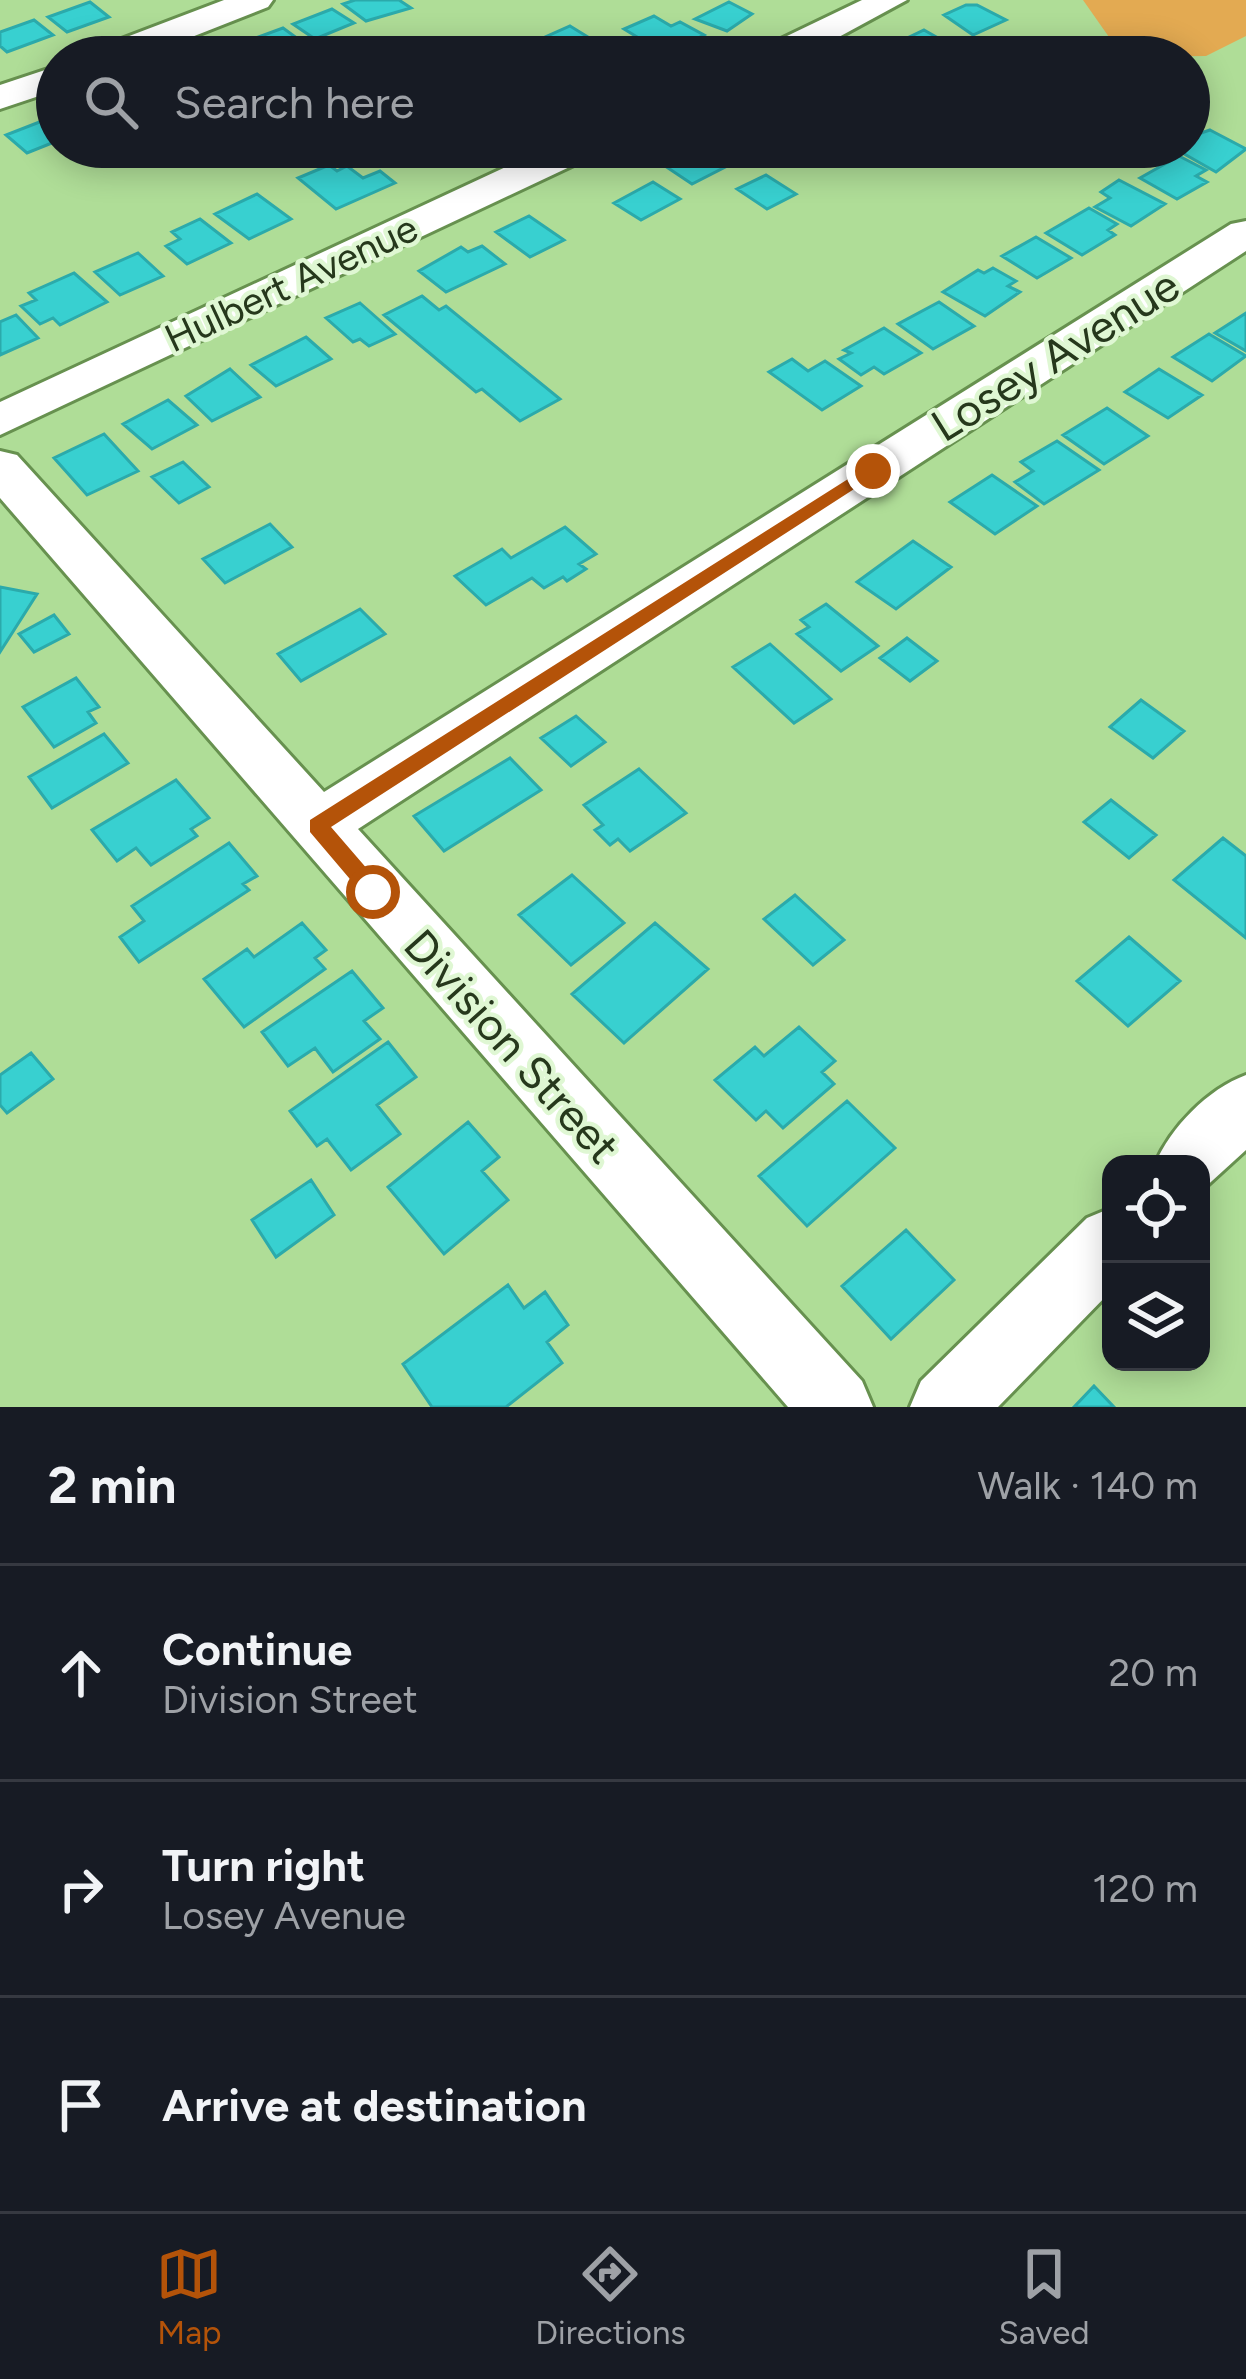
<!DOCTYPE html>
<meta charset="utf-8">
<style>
body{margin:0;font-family:Figtree,sans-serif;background:#242831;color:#f1f3f6}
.controls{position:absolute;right:36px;bottom:36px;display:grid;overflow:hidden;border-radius:24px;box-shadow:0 6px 30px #0003}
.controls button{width:108px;height:108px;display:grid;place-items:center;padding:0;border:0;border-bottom:3px solid #363941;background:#171b24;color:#f1f3f6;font:60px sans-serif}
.stop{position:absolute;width:36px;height:36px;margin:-27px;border:9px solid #b45309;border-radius:50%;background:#fff}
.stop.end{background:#b45309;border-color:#fff;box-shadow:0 3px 12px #0008}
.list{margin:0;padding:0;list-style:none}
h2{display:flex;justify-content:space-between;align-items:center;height:156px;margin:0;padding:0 48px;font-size:51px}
h2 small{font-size:39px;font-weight:400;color:#9ea1a6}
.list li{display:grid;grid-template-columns:78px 1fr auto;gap:36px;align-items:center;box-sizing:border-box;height:216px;padding:0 48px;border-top:3px solid #363941}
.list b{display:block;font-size:45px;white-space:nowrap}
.list p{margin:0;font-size:39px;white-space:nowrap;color:#9ea1a6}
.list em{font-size:39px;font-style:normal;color:#9ea1a6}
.icon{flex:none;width:66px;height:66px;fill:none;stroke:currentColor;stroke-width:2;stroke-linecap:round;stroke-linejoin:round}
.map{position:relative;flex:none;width:1246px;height:1407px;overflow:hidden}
.search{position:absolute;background:#171b24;box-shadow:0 6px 30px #0003;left:36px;right:36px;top:36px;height:132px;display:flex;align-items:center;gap:30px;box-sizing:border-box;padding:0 42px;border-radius:66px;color:#9ea1a6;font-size:45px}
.sheet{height:804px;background:#171b24}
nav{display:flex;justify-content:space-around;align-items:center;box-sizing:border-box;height:168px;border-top:3px solid #363941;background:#171b24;font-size:33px;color:#9ea1a6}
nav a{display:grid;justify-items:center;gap:6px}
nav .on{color:#b45309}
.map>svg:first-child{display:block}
.green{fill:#e3aa52}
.building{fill:#38d0d0;stroke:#2baaab;stroke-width:3}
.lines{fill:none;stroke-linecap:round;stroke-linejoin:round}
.minor-casing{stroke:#67914f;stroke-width:6}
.minor{fill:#fff;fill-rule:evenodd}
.route{fill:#b45309}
.labels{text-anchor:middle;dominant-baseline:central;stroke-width:9;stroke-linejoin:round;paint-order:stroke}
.far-street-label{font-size:39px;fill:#26381c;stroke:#dff7d3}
.street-label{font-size:45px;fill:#26381c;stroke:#dff7d3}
</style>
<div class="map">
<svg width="1246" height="1407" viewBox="0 0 1246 1407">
<rect width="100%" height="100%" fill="#afdd97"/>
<path class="green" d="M1083,0H1246V36L1206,56L1123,57Z"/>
<path class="building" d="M355,0H399L411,8L366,21L343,4Z
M90,2L109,17L67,32L48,17Z
M729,2L752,14L727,31L695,19Z
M966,5H977L1006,20L973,35L944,15Z
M332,9L354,23L315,39L293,24Z
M654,16L671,26L680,22L704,35L665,54L624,29Z
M34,20L53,35L7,52L0,46V32Z
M570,26L588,37L562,50L543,38Z
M283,28L305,44L270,57H252L237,45Z
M924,30L954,47L931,57H891L880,51Z
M55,116L57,141L27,153L6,135Z
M1210,130L1246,149L1216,172L1172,147H1189V137Z
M686,147H701L729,165L692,184L662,164Z
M1179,156L1206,170L1196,176L1207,182L1177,199L1140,178Z
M329,165L337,171L347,166L363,178L380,171L395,183L336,209L298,178Z
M766,175L796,194L767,209L737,189Z
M1119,180L1165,204L1131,226L1095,207L1110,198L1101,192Z
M653,182L680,199L641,220L614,203Z
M257,194L291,219L249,239L215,214Z
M1089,208L1117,224L1108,230L1115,235L1082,255L1046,233Z
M529,216L564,240L530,257L496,232Z
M200,219L231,243L187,264L166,246L180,239L172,232Z
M1036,237L1071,258L1037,278L1002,256Z
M482,246L505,264L446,292L419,271L461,247L468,252Z
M138,253L163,276L120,295L95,272Z
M993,268L1016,281L1008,286L1020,292L985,316L943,292L978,270L984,273Z
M74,273L107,302L60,325L53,318L40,324L21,306L36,300L29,293Z
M422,296L439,310L446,306L560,399L520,421L482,389L476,392L384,315Z
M939,302L974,326L933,349L898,324Z
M360,303L395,334L369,346L360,339L353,342L326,318Z
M1246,313V351L1215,333Z
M16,315L38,338L0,355V322Z
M884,328L921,353L884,374L874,367L861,375L839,359L851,353L844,350Z
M1209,334L1246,356L1212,381L1173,357Z
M306,337L331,359L276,386L251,365Z
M792,359L808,371L825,361L861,386L822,410L769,372Z
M230,369L260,397L212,421L186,396Z
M1159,369L1202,395L1168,418L1125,392Z
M168,400L197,425L152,449L123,424Z
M1107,408L1148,436L1104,464L1063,435Z
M104,434L138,471L87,495L54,458Z
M1057,441L1099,470L1044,504L1015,482L1033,471L1021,462Z
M183,462L209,487L179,503L152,477Z
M992,475L1037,506L995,534L950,502Z
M270,524L292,547L225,583L203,559Z
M565,527L596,554L579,564L586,569L567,581L563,577L544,588L532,578L486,605L455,576L502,549L511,558Z
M913,541L951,567L896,609L857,582Z
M0,587L37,594L0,652Z
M826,604L878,646L841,671L797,634L809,627L801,620Z
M360,609L385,634L301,681L278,654Z
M54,615L69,634L34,652L19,634Z
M907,638L937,661L910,681L880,658Z
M770,644L831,699L794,723L733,667Z
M76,678L99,707L88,712L96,723L54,747L23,707Z
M1141,700L1184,731L1153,758L1110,727Z
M576,716L605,742L571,766L541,738Z
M104,734L128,763L52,808L29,777Z
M510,758L541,790L444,851L414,816Z
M639,769L686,813L630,851L618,839L610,845L595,830L603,825L584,805Z
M176,780L209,818L191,829L197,836L151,865L136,848L117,861L92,830Z
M1111,800L1156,835L1129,858L1084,822Z
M1223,838L1246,856V938L1174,880Z
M229,843L257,876L243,884L249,890L139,962L120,937L144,921L132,906Z
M572,875L624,923L571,965L519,915Z
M795,895L844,940L813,965L764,919Z
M302,923L326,950L315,958L325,969L244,1027L204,979L247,949L254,957Z
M655,923L708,969L624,1043L572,994Z
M1129,937L1180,981L1128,1026L1077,981Z
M352,971L383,1008L364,1021L380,1039L333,1072L315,1048L288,1066L262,1032Z
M799,1027L835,1061L822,1072L834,1084L783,1128L766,1111L756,1120L715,1080L755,1047L764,1056Z
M388,1042L416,1077L377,1105L400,1134L351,1170L327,1139L317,1146L290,1111Z
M31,1053L53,1079L7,1113L0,1105V1075Z
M847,1101L895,1148L807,1226L759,1176Z
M468,1122L499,1157L482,1171L508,1200L444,1254L388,1187Z
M311,1180L334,1215L276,1257L252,1220Z
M906,1230L954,1280L891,1339L842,1286Z
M508,1285L524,1308L545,1292L568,1325L547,1342L562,1363L506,1407H432L403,1364Z
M1094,1386L1114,1407H1074Z"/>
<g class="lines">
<g class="minor-casing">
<path id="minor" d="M224,0H273L268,7L141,57H90L95,49Z
M862,0H907L802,57H755L760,49Z
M57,66V90L0,109V85Z
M549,147H600L595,155L0,435V402Z
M1246,221V251L358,829L862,1381L873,1407H788L0,498V451L17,455L324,792L1231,224Z
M1246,1075V1150L1201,1191V1164H1155C1171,1127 1208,1089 1246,1075Z
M1111,1208V1291L998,1407H910L921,1381L1087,1218Z"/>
</g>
<use href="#minor" class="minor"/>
</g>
<path class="route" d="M867,467L882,471L331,827L381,885V898H366L310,832V820Z"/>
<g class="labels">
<g class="far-street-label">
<text transform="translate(291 283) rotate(-25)">Hulbert Avenue</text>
</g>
<g class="street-label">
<text transform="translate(1055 355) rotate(-32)">Losey Avenue</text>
<text transform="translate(512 1046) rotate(48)">Division Street</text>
</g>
</g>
</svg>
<div class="controls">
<button><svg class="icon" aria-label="locate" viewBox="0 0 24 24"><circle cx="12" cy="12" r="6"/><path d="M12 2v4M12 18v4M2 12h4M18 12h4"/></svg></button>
<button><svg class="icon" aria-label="layers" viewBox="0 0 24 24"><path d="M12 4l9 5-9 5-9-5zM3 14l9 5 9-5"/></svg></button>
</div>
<div class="stop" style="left:373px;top:892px"></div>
<div class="stop end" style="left:873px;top:471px"></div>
<div class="search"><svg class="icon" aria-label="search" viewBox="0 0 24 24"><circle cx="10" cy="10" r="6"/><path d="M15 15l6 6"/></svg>Search here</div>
</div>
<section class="sheet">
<h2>2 min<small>Walk · 140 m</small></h2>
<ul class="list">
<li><svg class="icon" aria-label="ahead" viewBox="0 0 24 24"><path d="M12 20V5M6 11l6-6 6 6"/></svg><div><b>Continue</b><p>Division Street</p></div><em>20 m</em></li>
<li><svg class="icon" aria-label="right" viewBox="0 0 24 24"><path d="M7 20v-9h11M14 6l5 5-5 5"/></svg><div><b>Turn right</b><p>Losey Avenue</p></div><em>120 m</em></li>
<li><svg class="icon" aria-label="arrive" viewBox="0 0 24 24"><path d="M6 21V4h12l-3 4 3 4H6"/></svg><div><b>Arrive at destination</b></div></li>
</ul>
</section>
<nav>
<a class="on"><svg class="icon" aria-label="map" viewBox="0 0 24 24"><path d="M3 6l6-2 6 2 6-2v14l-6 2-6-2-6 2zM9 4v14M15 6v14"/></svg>Map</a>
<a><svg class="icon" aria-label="directions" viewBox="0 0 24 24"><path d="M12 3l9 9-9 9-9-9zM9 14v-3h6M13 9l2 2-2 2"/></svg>Directions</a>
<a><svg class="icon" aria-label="saved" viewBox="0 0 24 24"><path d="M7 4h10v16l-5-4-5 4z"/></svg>Saved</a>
</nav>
